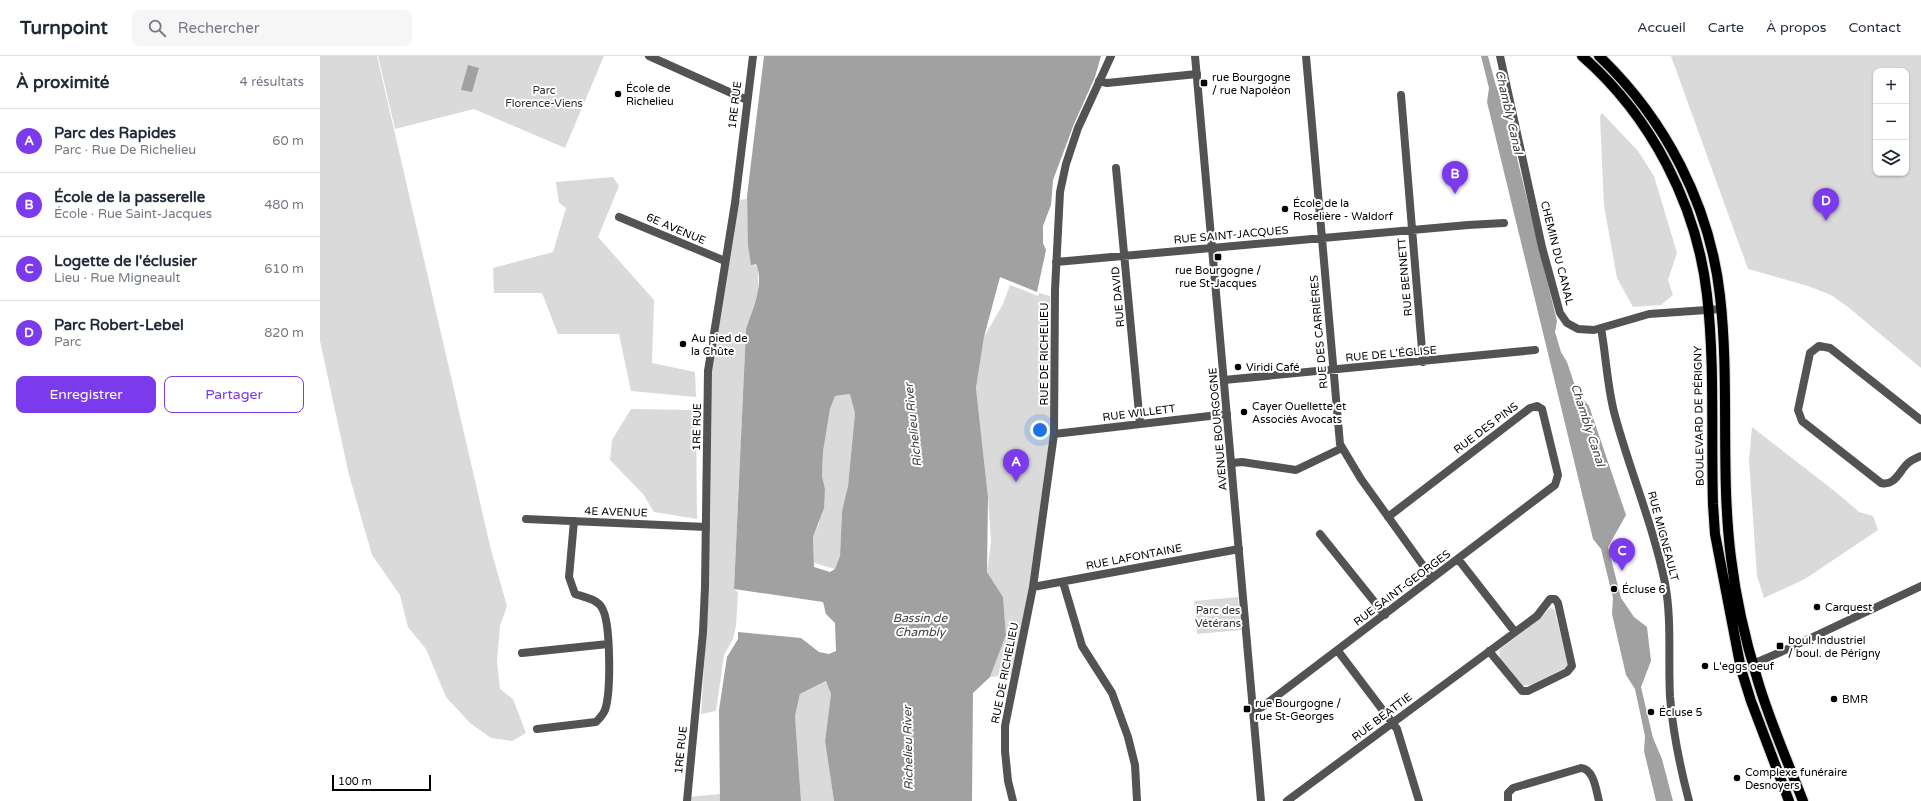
<!DOCTYPE html>
<html lang="fr">
<meta charset="utf-8">
<style>
body{margin:0;font-family:"Varela Round",sans-serif;background:#f6f6f7;color:#1f2937}
.controls{position:absolute;right:12px;top:12px;display:grid;overflow:hidden;border-radius:8px;box-shadow:0 1px 3px #0004}
.controls button{width:36px;height:36px;display:grid;place-items:center;padding:0;border:0;border-bottom:1px solid #e0e1e3;background:#fff;color:#1f2937;font:20px sans-serif}
.scale{position:absolute;left:12px;bottom:10px;width:99px;box-sizing:border-box;padding-left:4px;border:2px solid #000;border-top:0;font-size:11px;line-height:14px;white-space:nowrap;color:#000;-webkit-text-stroke:3px #fff;paint-order:stroke}
.you{position:absolute;left:720px;top:374px;width:14px;height:14px;margin:-10px;border:3px solid #fff;border-radius:50%;background:#1a73e8;box-shadow:0 0 0 6px #1a73e833}
.badge{display:grid;place-items:center;width:26px;height:26px;border-radius:50%;background:#7c3aed;color:#fff;font-size:13px;font-weight:700}
.pin{position:absolute;translate:-50% -33px;filter:drop-shadow(0 1px 2px #0008)}
.pin::after{content:'';position:absolute;top:21px;width:14px;height:12px;background:inherit;clip-path:polygon(0 0,100% 0,50% 100%)}
.list{margin:0;padding:0;list-style:none}
h2{display:flex;justify-content:space-between;align-items:center;height:52px;margin:0;padding:0 16px;font-size:17px}
h2 small{font-size:13px;font-weight:400;color:#747a83}
.list li{display:grid;grid-template-columns:26px 1fr auto;gap:12px;align-items:center;box-sizing:border-box;height:64px;padding:0 16px;border-top:1px solid #e0e1e3}
.list b{display:block;font-size:15px;white-space:nowrap}
.list p{margin:0;font-size:13px;white-space:nowrap;color:#747a83}
.list em{font-size:13px;font-style:normal;color:#747a83}
.actions{display:flex;gap:8px;padding:12px 16px}
.actions a{flex:1;padding:9px 0;border:1px solid #7c3aed;border-radius:8px;text-align:center;font-size:14px;color:#7c3aed}
.actions .main{background:#7c3aed;color:#fff}
.icon{flex:none;width:22px;height:22px;fill:none;stroke:currentColor;stroke-width:2;stroke-linecap:round;stroke-linejoin:round}
.map{position:relative;flex:none;width:1601px;height:745px;overflow:hidden}
header{display:flex;align-items:center;gap:24px;box-sizing:border-box;height:56px;padding:0 20px;background:#fff;border-bottom:1px solid #e0e1e3}
header strong{font-size:19px}
nav{display:flex;gap:22px;margin-inline-start:auto;font-size:14px}
.search{width:280px;height:36px;background:#f6f6f7;display:flex;align-items:center;gap:10px;box-sizing:border-box;padding:0 14px;border-radius:8px;color:#747a83;font-size:15px}
main{display:flex}
aside{flex:1;background:#fff}
.map>svg:first-child{display:block}
.green{fill:#dadada;fill-rule:evenodd}
.water{fill:#a1a1a1;fill-rule:evenodd}
.lines{fill:none;stroke-linecap:round;stroke-linejoin:round}
.primary-casing{stroke:#dbdbdb;stroke-width:12}
.minor{stroke:#535353;stroke-width:8}
.tertiary{stroke:#535353;stroke-width:8}
.primary{stroke:#000;stroke-width:10}
.poi-dot{fill:#000;stroke:#fff;stroke-width:1.5}
.labels{text-anchor:middle;dominant-baseline:central;stroke-width:4;stroke-linejoin:round;paint-order:stroke}
.poi-label{font-size:11px;fill:#000;stroke:#fff;text-anchor:start}
.park-label{font-size:11px;fill:#313131;stroke:#fff}
.street-label{font-size:11px;fill:#000;stroke:#fff}
.water-label{font-size:12px;font-style:italic;fill:#424242;stroke:#fff}
</style>
<header>
<strong>Turnpoint</strong>
<div class="search"><svg class="icon" aria-label="search" viewBox="0 0 24 24"><circle cx="10" cy="10" r="6"/><path d="M15 15l6 6"/></svg>Rechercher</div>
<nav><a>Accueil</a><a>Carte</a><a>À propos</a><a>Contact</a></nav>
</header>
<main>
<aside>
<h2>À proximité<small>4 résultats</small></h2>
<ul class="list">
<li><span class="badge">A</span><div><b>Parc des Rapides</b><p>Parc · Rue De Richelieu</p></div><em>60 m</em></li>
<li><span class="badge">B</span><div><b>École de la passerelle</b><p>École · Rue Saint-Jacques</p></div><em>480 m</em></li>
<li><span class="badge">C</span><div><b>Logette de l'éclusier</b><p>Lieu · Rue Migneault</p></div><em>610 m</em></li>
<li><span class="badge">D</span><div><b>Parc Robert-Lebel</b><p>Parc</p></div><em>820 m</em></li>
</ul>
<div class="actions"><a class="main">Enregistrer</a><a>Partager</a></div>
</aside>
<div class="map">
<svg width="1601" height="745" viewBox="0 0 1601 745">
<rect width="100%" height="100%" fill="#fff"/>
<path class="green" d="M0,0H57L171,494L187,550L180,570L177,606L180,633L193,643L206,677L192,685L171,682L150,667L126,641L106,593L88,571L80,539L52,499L29,419L0,285Z
M58,0H284L245,92L154,53L75,73Z
M1351,0H1601V312L1528,251L1511,239L1488,230L1428,213ZM1556,15H1586V117H1556Z
M1282,57L1318,95L1334,120L1357,197L1348,224L1353,239L1341,249L1313,251L1297,222L1284,150L1280,60Z
M293,121L299,130L278,181L334,244L332,307L375,316L376,341L311,335L299,278H238L222,237H174L173,212L233,196L246,152L239,147L236,126Z
M427,143L429,199L438,213V237L426,273L414,533L418,536L416,570L413,583L404,599L396,655L381,658L389,534L386,471L388,315L419,144Z
M690,229L718,240L719,237L730,240V378L709,535L692,619L670,621L686,579L683,541L667,516L671,486L668,441L656,332L664,281L683,248Z
M531,338L535,357L528,430L522,455L520,500L515,513L494,507L493,481L499,467L505,433L502,420L503,396L510,353L515,340Z
M311,353L376,354L377,463L334,456L323,438L290,404L292,384Z
M1432,371L1517,437L1539,456L1553,460L1558,474L1485,523L1444,542L1437,520L1429,404Z
M918,541L921,574L877,578L874,545Z
M1230,552L1234,553L1235,556L1248,608L1245,612L1211,629L1202,630L1180,603L1179,594L1221,561Z
M507,625L511,638L505,685L514,745H481L475,660L480,638Z
M400,738V745H367V741Z"/>
<path class="water" d="M444,0H781L775,21L754,68L733,124L731,149L723,170V187L726,194L717,236L680,221L664,281L656,332L668,441L667,516L683,541L686,579L670,621L653,637L652,745H514L505,685L511,638L506,625L480,638L475,660L481,745H400L399,654L407,601L418,583V576L481,582L499,596L509,598L516,595L515,567L506,558L503,546L414,533L426,273C432,254 445,228 436,208L431,209L428,190L427,140ZM530,338L535,357L528,430L522,455L520,500L515,513L510,516L494,511L493,481L504,452L505,433L502,420L503,396L510,353L515,340Z
M1161,0H1168L1176,30L1182,41L1237,265L1235,276L1241,296L1247,306L1257,336L1269,350L1306,459L1288,491L1301,542L1314,561L1327,571L1331,605L1321,631L1333,682L1342,703L1353,745H1336L1324,695L1325,680L1315,633L1306,619L1292,558L1293,542L1281,493L1273,483L1167,46L1169,32Z
M148,9L159,12L152,36L141,34Z"/>
<g class="lines">
<g class="primary-casing">
<path id="primary" d="M1262,0C1331,60 1377,149 1387,239C1395,308 1391,379 1393,448L1395,478L1421,613L1431,645L1469,745
M1279,0C1345,63 1390,149 1400,240C1410,327 1400,415 1411,502C1416,543 1425,583 1437,622C1449,664 1467,704 1483,745"/>
</g>
<path class="minor" d="M329,0L427,44
M986,0L1020,388L1041,423L1112,522
M1180,0L1222,191L1240,257L1247,267L1258,273L1274,274L1329,258L1401,253
M779,25L787,27L877,18
M1081,39L1103,306
M796,112L820,368
M299,161L405,205
M736,206L1148,169L1184,167
M1281,272C1286,300 1287,328 1294,356C1309,413 1333,468 1345,527C1352,564 1348,603 1350,641C1353,677 1360,711 1369,745
M904,324L1215,294
M1601,364L1510,292L1499,290L1490,297L1478,354L1482,365L1561,427C1575,430 1579,416 1587,408C1591,404 1596,402 1601,400
M734,378L907,358
M912,407L922,406L976,414L1022,392
M206,463L386,471
M1000,478L1065,559
M1138,503L1195,576
M743,526L762,590L792,637L808,681L815,709L817,745
M713,531L919,493
M1018,595L1077,673L1099,745
M202,597L288,588
M933,655L942,651L1235,429L1238,419L1222,353L1217,350L1210,352L1068,461
M217,673L276,666C280,662 283,659 285,654C291,637 291,567 282,552C277,543 264,541 255,538L249,521L254,465
M693,745L688,725L685,695V670L713,531L734,378L735,234L740,136L746,108L758,72L791,0
M967,745L1217,560L1230,543H1235L1238,547L1252,610L1247,616L1208,635H1202L1169,595
M1188,745V737L1193,732L1261,712C1274,713 1276,734 1279,745"/>
<path class="tertiary" d="M875,0L941,745
M1421,613L1461,596L1601,530
M367,745L383,576L385,531L388,315L415,147L433,0"/>
<use href="#primary" class="primary"/>
</g>
<g class="poi-dot">
<rect x="880" y="23" width="8" height="8" rx="2"/>
<circle cx="298" cy="38" r="4"/>
<circle cx="965" cy="153" r="4"/>
<rect x="894" y="197" width="8" height="8" rx="2"/>
<circle cx="363" cy="288" r="4"/>
<circle cx="918" cy="311" r="4"/>
<circle cx="924" cy="356" r="4"/>
<circle cx="1294" cy="533" r="4"/>
<circle cx="1497" cy="551" r="4"/>
<rect x="1456" y="586" width="8" height="8" rx="2"/>
<circle cx="1385" cy="610" r="4"/>
<circle cx="1514" cy="643" r="4"/>
<rect x="923" y="649" width="8" height="8" rx="2"/>
<circle cx="1331" cy="656" r="4"/>
<circle cx="1417" cy="722" r="4"/>
</g>
<g class="labels">
<g class="poi-label">
<text x="892" y="21">rue Bourgogne<tspan x="892" dy="13">/ rue Napoléon</tspan></text>
<text x="306" y="32">École de<tspan x="306" dy="13">Richelieu</tspan></text>
<text x="973" y="147">École de la<tspan x="973" dy="13">Roselière - Waldorf</tspan></text>
<text x="898" y="214" text-anchor="middle">rue Bourgogne /<tspan x="898" dy="13">rue St-Jacques</tspan></text>
<text x="371" y="282">Au pied de<tspan x="371" dy="13">la Chûte</tspan></text>
<text x="926" y="311">Viridi Café</text>
<text x="932" y="350">Cayer Ouellette et<tspan x="932" dy="13">Associés Avocats</tspan></text>
<text x="1302" y="533">Écluse 6</text>
<text x="1505" y="551">Carquest</text>
<text x="1468" y="584">boul. Industriel<tspan x="1468" dy="13">/ boul. de Périgny</tspan></text>
<text x="1393" y="610">L'eggs oeuf</text>
<text x="1522" y="643">BMR</text>
<text x="935" y="647">rue Bourgogne /<tspan x="935" dy="13">rue St-Georges</tspan></text>
<text x="1339" y="656">Écluse 5</text>
<text x="1425" y="716">Complexe funéraire<tspan x="1425" dy="13">Desnoyers</tspan></text>
</g>
<g class="park-label">
<text x="224" y="34">Parc<tspan x="224" dy="13">Florence-Viens</tspan></text>
<text x="898" y="554">Parc des<tspan x="898" dy="13">Vétérans</tspan></text>
</g>
<g class="street-label">
<text transform="translate(415 49) rotate(-83)">1RE RUE</text>
<text transform="translate(356 173) rotate(23)">6E AVENUE</text>
<text transform="translate(911 179) rotate(-5)">RUE SAINT-JACQUES</text>
<text transform="translate(1237 197) rotate(76)">CHEMIN DU CANAL</text>
<text transform="translate(1085 221) rotate(-95)">RUE BENNETT</text>
<text transform="translate(798 241) rotate(-95)">RUE DAVID</text>
<text transform="translate(999 276) rotate(-95)">RUE DES CARRIÈRES</text>
<text transform="translate(724 298) rotate(-90)">RUE DE RICHELIEU</text>
<text transform="translate(1071 298) rotate(-5)">RUE DE L'ÉGLISE</text>
<text transform="translate(819 357) rotate(-7)">RUE WILLETT</text>
<text transform="translate(1379 360) rotate(-91)">BOULEVARD DE PÉRIGNY</text>
<text transform="translate(377 371) rotate(-89)">1RE RUE</text>
<text transform="translate(1166 372) rotate(-37)">RUE DES PINS</text>
<text transform="translate(898 373) rotate(-95)">AVENUE BOURGOGNE</text>
<text transform="translate(296 456) rotate(2)">4E AVENUE</text>
<text transform="translate(1343 480) rotate(75)">RUE MIGNEAULT</text>
<text transform="translate(814 501) rotate(-11)">RUE LAFONTAINE</text>
<text transform="translate(1082 532) rotate(-37)">RUE SAINT-GEORGES</text>
<text transform="translate(685 617) rotate(-79)">RUE DE RICHELIEU</text>
<text transform="translate(1062 661) rotate(-37)">RUE BEATTIE</text>
<text transform="translate(361 694) rotate(-84)">1RE RUE</text>
</g>
<g class="water-label">
<text transform="translate(1189 56) rotate(77)">Chambly Canal</text>
<text transform="translate(593 369) rotate(-96)">Richelieu River</text>
<text transform="translate(1268 369) rotate(72)">Chambly Canal</text>
<text x="600" y="562">Bassin de<tspan x="600" dy="14">Chambly</tspan></text>
<text transform="translate(588 692) rotate(-91)">Richelieu River</text>
</g>
</g>
</svg>
<div class="controls">
<button>+</button>
<button>−</button>
<button><svg class="icon" aria-label="layers" viewBox="0 0 24 24"><path d="M12 4l9 5-9 5-9-5zM3 14l9 5 9-5"/></svg></button>
</div>
<div class="scale">100 m</div>
<div class="you"></div>
<div class="pin badge" style="left:696px;top:426px">A</div>
<div class="pin badge" style="left:1135px;top:138px">B</div>
<div class="pin badge" style="left:1302px;top:515px">C</div>
<div class="pin badge" style="left:1506px;top:165px">D</div>
</div>
</main>
